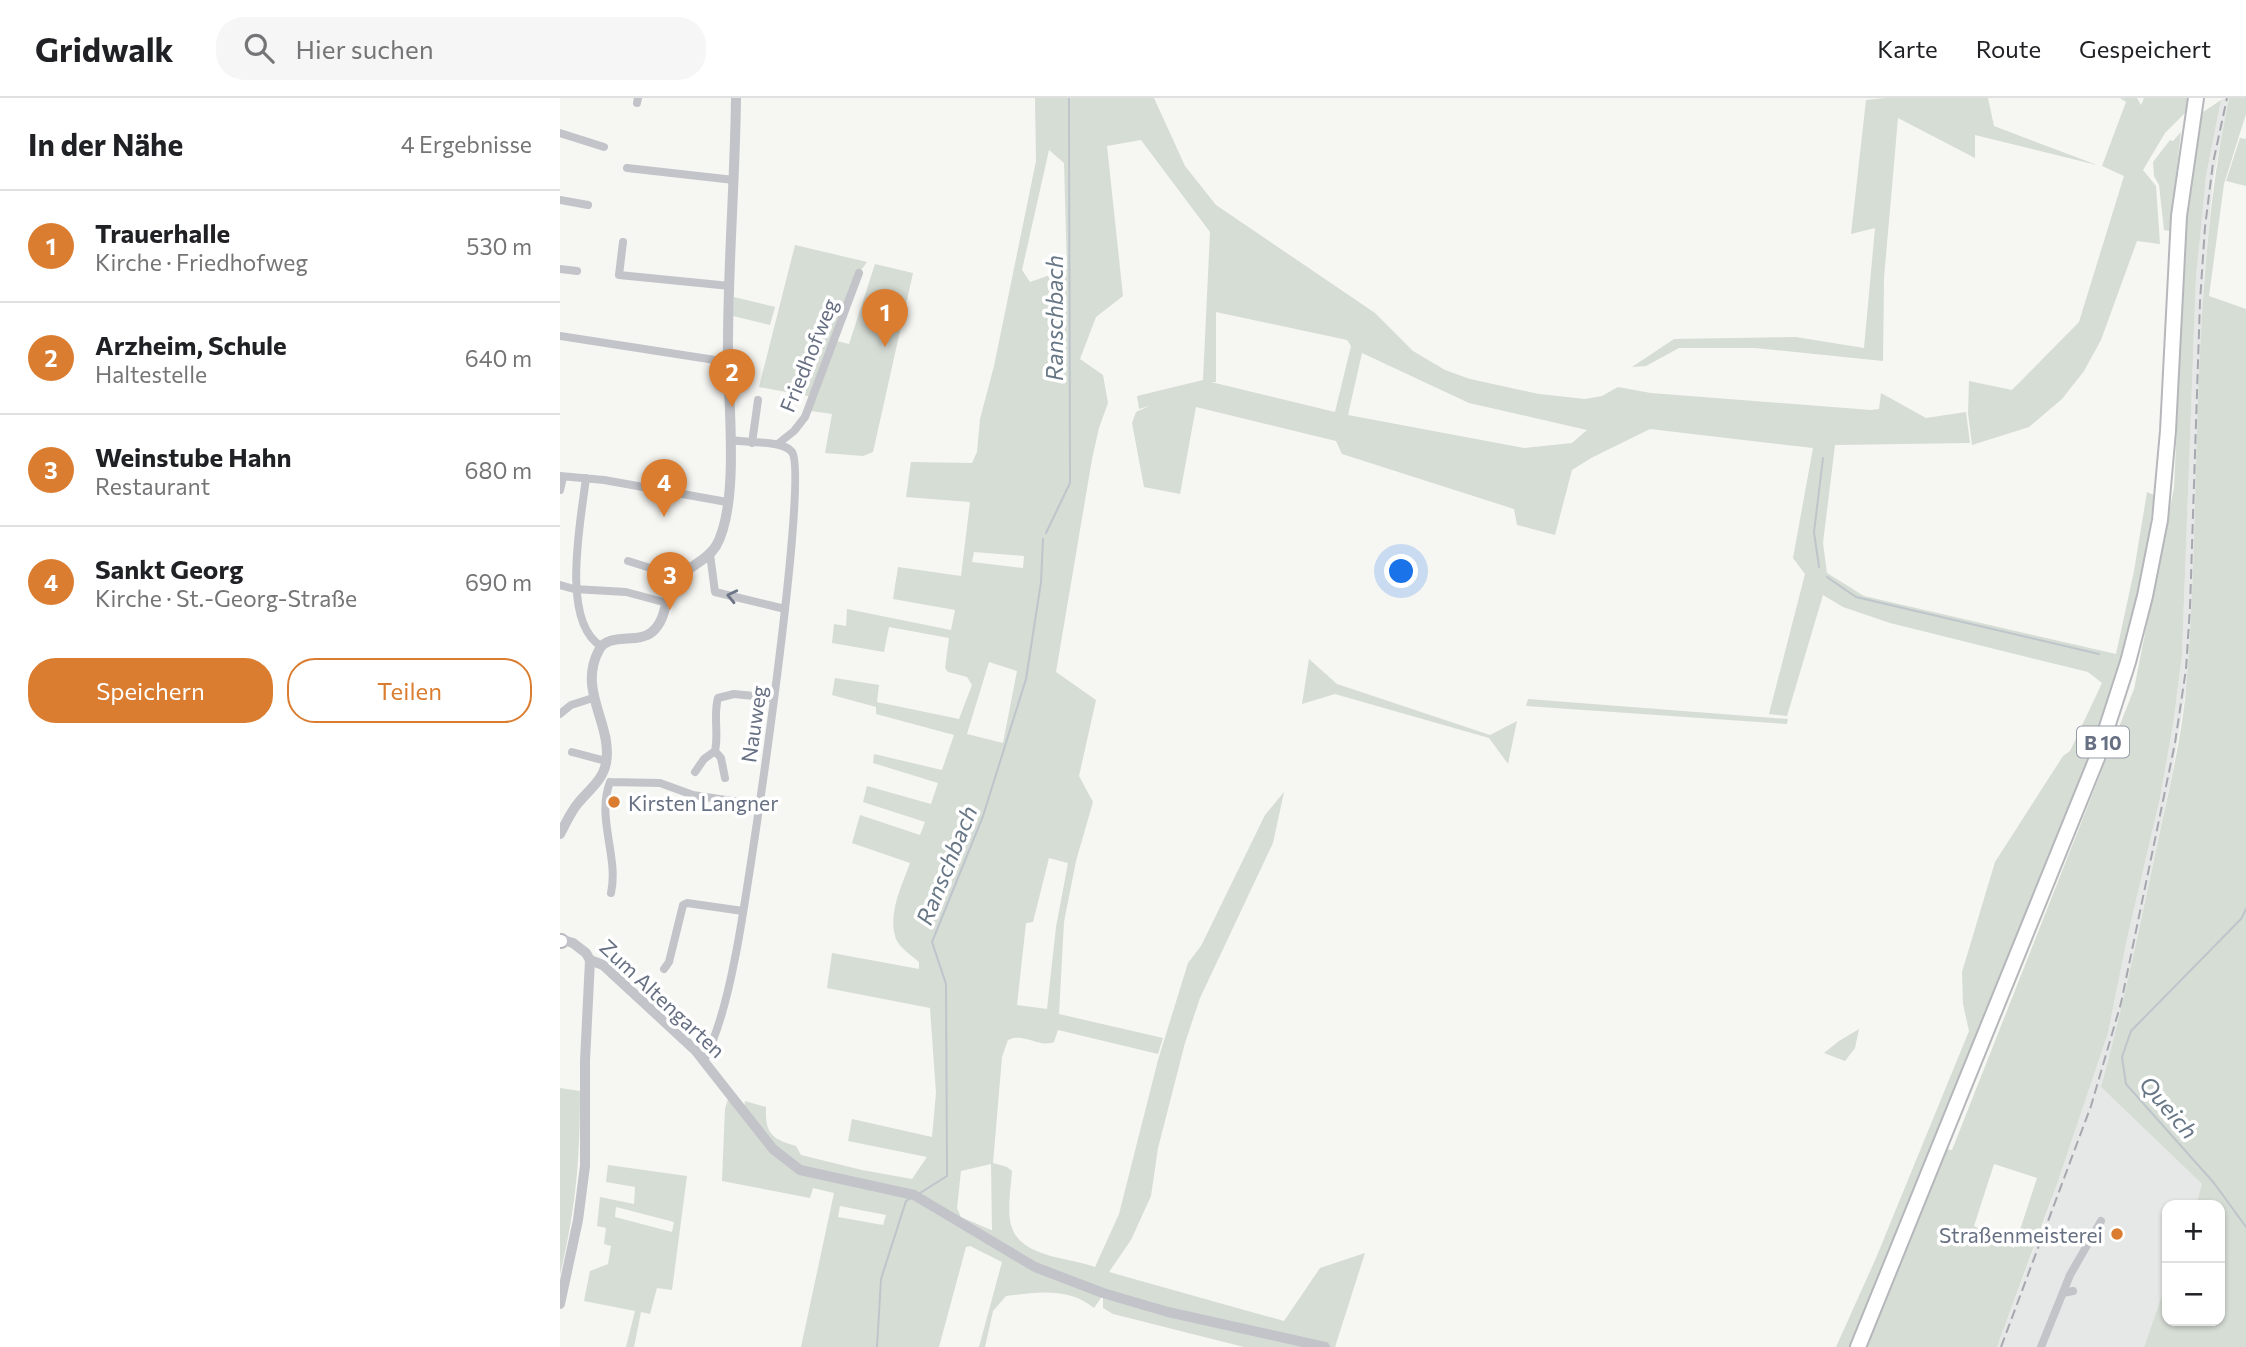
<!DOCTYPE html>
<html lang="de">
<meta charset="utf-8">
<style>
body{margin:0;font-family:Commissioner,sans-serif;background:#f6f6f6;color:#202124}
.controls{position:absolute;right:21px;bottom:21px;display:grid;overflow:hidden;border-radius:14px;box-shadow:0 2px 5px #0004}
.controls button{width:63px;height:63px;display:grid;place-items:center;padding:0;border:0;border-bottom:2px solid #e0e0e0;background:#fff;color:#202124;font:35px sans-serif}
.you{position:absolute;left:842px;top:474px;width:24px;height:24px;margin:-18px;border:5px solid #fff;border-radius:50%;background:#1a73e8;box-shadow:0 0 0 10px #1a73e833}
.badge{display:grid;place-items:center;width:46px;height:46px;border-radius:50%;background:#da7d30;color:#fff;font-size:23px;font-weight:700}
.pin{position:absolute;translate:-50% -58px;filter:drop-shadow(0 2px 4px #0008)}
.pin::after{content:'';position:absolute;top:37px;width:24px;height:21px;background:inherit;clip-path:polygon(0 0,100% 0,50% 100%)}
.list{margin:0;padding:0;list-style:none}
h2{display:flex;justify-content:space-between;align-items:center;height:91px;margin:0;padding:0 28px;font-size:30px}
h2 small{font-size:23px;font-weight:400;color:#757577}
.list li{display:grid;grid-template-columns:46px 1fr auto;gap:21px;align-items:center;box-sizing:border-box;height:112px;padding:0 28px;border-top:2px solid #e0e0e0}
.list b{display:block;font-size:26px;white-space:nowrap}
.list p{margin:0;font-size:23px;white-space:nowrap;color:#757577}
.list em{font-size:23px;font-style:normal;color:#757577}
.actions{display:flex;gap:14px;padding:21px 28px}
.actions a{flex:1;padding:16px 0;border:2px solid #da7d30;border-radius:28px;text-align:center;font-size:24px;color:#da7d30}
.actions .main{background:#da7d30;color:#fff}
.icon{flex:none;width:38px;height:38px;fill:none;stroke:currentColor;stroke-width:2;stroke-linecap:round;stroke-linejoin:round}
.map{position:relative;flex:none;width:1686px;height:1249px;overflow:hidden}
header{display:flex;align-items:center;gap:42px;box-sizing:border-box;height:98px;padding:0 35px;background:#fff;border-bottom:2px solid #e0e0e0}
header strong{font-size:33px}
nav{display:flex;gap:38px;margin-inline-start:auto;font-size:24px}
.search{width:490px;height:63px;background:#f6f6f6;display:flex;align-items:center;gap:18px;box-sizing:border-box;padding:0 24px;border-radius:28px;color:#757577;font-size:26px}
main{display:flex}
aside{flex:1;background:#fff}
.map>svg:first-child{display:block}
.built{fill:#e6e7e7}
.green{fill:#d6ddd5;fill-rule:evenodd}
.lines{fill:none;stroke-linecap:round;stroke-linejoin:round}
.stream{stroke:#bec5cb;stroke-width:2}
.secondary-casing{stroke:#b5b7bd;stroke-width:16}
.trunk-casing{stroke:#b5b7bb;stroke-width:18}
.minor{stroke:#c2c4c9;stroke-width:8}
.tertiary{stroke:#c2c4c9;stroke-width:10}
.secondary{stroke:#fff;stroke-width:12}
.trunk{stroke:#fff;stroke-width:14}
.rail{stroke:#a5a8af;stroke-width:2;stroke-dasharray:10 5;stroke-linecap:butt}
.oneway{stroke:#6c7486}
.poi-dot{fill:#da7d30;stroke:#fff;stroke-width:2.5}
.labels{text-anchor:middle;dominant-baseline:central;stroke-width:7;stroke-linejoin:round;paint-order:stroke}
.shield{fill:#fff;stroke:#959ba8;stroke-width:2}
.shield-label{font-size:19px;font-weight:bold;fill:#677083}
.street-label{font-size:21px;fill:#677083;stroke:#fff}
.poi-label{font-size:21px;fill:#677083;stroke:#fff;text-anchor:start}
.water-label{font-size:23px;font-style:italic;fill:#687786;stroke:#fff}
</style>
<header>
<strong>Gridwalk</strong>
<div class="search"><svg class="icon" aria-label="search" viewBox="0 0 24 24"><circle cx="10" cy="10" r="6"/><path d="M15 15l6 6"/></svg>Hier suchen</div>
<nav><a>Karte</a><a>Route</a><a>Gespeichert</a></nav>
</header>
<main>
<aside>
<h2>In der Nähe<small>4 Ergebnisse</small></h2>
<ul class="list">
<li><span class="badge">1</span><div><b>Trauerhalle</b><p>Kirche · Friedhofweg</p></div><em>530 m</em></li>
<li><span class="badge">2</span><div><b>Arzheim, Schule</b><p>Haltestelle</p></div><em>640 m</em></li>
<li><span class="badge">3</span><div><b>Weinstube Hahn</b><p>Restaurant</p></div><em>680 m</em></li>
<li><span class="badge">4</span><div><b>Sankt Georg</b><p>Kirche · St.-Georg-Straße</p></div><em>690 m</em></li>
</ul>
<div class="actions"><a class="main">Speichern</a><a>Teilen</a></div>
</aside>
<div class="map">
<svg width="1686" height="1249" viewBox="0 0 1686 1249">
<rect width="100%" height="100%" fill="#f6f6f3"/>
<path class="built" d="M1665,0H1669L1653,83L1644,182L1632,504L1627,584L1612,676L1560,919L1541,989L1642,1086L1636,1107H1607V1183L1584,1249H1437L1485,1121L1548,935L1567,841L1600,700L1613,627L1622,557L1636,178L1640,129L1646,78L1661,2Z"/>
<path class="green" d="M475,0H594L625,68L656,107L815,215L853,253L885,272L910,281L979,296L1025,301L1042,298L1058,289L1091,295L1311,312L1319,311L1321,295L1366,320L1406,314L1410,345L1275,347L1263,445L1267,475L1304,498L1556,556L1574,473L1587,394L1594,397L1587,450L1565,557L1540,636L1448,870L1291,1249H1276L1316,1160L1409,933L1403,906L1402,874L1435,764L1503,658L1510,653L1542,585L1528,574L1330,525L1283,509L1263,497L1227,618L1209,616L1245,476L1233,460L1253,350L1090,331L1031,360L1012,372L995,437L957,427L954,411L782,356L776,343L636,309L620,396L584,389L572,325L576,314L589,308L579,311L577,298L643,282L650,134L581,42L547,48L563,198L536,219L520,261L543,277L548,305L539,330L532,361L496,574L536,602L519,678L533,704L516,763L504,824L499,916L603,940L598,956L498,932L494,944C478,950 464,934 448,942L442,959L433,1065L447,1069L452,1073C451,1087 447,1114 451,1127C460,1160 508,1159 535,1169L559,1116L598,962L628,865L641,848L705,717L724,694L713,745L640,900L625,945L598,1050L591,1098L571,1142L549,1174L724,1223L760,1170L805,1155L775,1249H684L553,1216L543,1210V1197L534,1210C509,1189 476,1194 446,1198L433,1213L425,1249H419L442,1164L410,1148L406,1149L379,1249H241L274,1095L253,1090L250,1100L162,1083L165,1011L169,998L184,1012L185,1003L206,1009C205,1035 211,1041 236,1048L241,1057L302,1072L352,1081L367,1059L288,1043L292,1021L372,1039L376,995L370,910L267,890L272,855L359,871V864C352,858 339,849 336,841C327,816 342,788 350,765L292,745L300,717L360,737L365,724L303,704L307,688L371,706L378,685L313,665L314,656L382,672L394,637L316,616V609L272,597L275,580L319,587L317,604L399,621L412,587L407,579L388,574L385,570L389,540L329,529L324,554L272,545L274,526L286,528L287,511L391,532L395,512L333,501L338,469L401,478L410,404L346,399L351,364L412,365L417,354L420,321L434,268L476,63ZM489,52L504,65L507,171L470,184L462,172ZM656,214L787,242L791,248L775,314L651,284H656ZM802,255L909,305L1027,332L1012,345L964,350L788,317ZM414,454L464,458L463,470L412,464ZM429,564L457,573L443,645L407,636ZM489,760L508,765L496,829L487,911L457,907L466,825L473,824ZM431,1066L432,1132H431L401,1119L397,1110L401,1073ZM280,1108L326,1117L323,1127L278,1119Z
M1325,0H1428L1434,28L1537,67L1415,37V60L1338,20L1324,180L1323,263L1195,250H1119L1086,268L1072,269L1114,241L1236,239L1304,250L1315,130L1291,136L1306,2Z
M1560,0H1577L1581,7L1584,0H1629L1626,14L1605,35L1583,72L1596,88L1600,146L1577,143L1541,242L1524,273L1502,301L1469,329L1412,347L1408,315L1409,283L1452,292L1519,224L1564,78L1542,68L1566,4Z
M1669,0H1686V16L1664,86L1649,198L1686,211V1249H1584L1607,1183V1223H1660V1107H1636L1642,1086L1541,989C1563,910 1579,831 1596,752C1608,695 1623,637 1627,580C1642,387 1629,191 1669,0Z
M1661,2L1646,78L1636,178L1622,557L1613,627L1600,700L1567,841L1548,935L1497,1086L1437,1249H1304L1384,1051L1392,1052L1574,591L1614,390L1628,95L1643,14ZM1434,1066L1477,1080L1454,1150L1414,1128Z
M1621,34L1610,133L1604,132L1599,87L1594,78L1593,64L1610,42L1613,43Z
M1680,40L1686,41V88L1666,83Z
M235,147L307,164L299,175L253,299L199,289Z
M315,166L353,175L313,354L303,358L265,355L272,316L251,313L277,243L289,246Z
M174,199L215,209L210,227L173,218Z
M749,561L777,586L930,637L957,623L948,666L929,640L775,596L742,606Z
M968,601L1228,621L1227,626L966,608Z
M1299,931L1295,950L1285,963L1264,955L1279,943Z
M0,990L20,993C20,1061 16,1110 0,1177Z
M48,1067L127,1078L112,1192L97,1190L90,1216L81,1214L74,1249H66L75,1213L24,1203L30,1173L48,1166L51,1148L44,1146L46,1130L37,1128L40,1099L74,1106L75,1089L46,1084ZM56,1109L114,1124L112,1134L55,1119Z"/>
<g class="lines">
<path class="stream" d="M486,435L510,385L509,0
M1259,469L1254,434L1263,360
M1267,479L1296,499L1539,556
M1686,811L1681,821L1571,933L1562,959L1566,986L1654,1085L1686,1129
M360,1095L387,1078L386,886L372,844L423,718L466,581L481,484L483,441
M317,1249L321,1181L346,1103L349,1101"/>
<g class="secondary-casing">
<path id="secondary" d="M0,843H1"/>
</g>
<g class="trunk-casing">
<path id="trunk" d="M1298,1249L1537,660L1568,564L1585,498L1600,422L1608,333L1619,118L1636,0"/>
</g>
<path class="minor" d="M77,5L78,0
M0,35L44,49
M67,70L174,82
M0,102L28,107
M63,144L59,177L170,188
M0,171L17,173
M0,238L168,264
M192,345L198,302
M219,345L234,333L245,319L299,175
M0,378L44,382L167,404
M26,380C21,422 0,523 41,548
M0,392L3,379
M150,456L155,494L225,511
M68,463L119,479
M0,487L14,491L66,494L107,505
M0,616L11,607L33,600
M12,654L46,663
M135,674L144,661L155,653
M165,680L161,660L155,653C159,636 153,617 158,600L174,596L214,600
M50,684L100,685L133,697L199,707
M50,684C36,720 59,759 51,795
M104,871L109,864L123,807L127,805L183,813
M144,962C159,934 169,891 175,860C187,804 250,380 232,354C223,342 187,345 171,342
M1503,1195L1513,1193
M1481,1249L1510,1177L1541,1123"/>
<path class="tertiary" d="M0,736C6,725 11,713 19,704C29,692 43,682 46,665C53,626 17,593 39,552C48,534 78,546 92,534C108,521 104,497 116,482C128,468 146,464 156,448C179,408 169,310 168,264C167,176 175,88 176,0
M0,841L13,845L26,855L30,862L43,867L135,952L213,1051L240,1072L354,1097L475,1169L543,1195L608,1214L765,1249
M0,1206L18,1122L25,1068V963L30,862"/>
<use href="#secondary" class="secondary"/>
<use href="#trunk" class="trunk"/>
<path class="rail" d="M1441,1249L1531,1008L1561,905L1615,645L1626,571L1630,509L1640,203L1645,129L1653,65L1667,0"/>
</g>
<defs><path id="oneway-chevron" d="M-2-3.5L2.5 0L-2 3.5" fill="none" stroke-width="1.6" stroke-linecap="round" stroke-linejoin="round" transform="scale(1.75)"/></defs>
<use class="oneway" href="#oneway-chevron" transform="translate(172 498) rotate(-167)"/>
<g class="poi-dot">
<circle cx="54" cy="704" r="7"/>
<circle cx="1557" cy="1136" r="7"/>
</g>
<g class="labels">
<rect class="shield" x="1517" y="628.5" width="52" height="31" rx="5"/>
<g class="shield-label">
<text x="1543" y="644">B 10</text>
</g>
<g class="street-label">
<text transform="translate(248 257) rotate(-68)">Friedhofweg</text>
<text transform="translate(193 626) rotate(-82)">Nauweg</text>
<text transform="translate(103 900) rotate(43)">Zum Altengarten</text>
</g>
<g class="poi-label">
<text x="68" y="704">Kirsten Langner</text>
<text x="1543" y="1136" text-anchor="end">Straßenmeisterei</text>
</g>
<g class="water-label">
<text transform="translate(494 220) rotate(-90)">Ranschbach</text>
<text transform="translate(386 767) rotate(-68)">Ranschbach</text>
<text transform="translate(1609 1009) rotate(49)">Queich</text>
</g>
</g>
</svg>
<div class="controls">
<button>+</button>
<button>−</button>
</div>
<div class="you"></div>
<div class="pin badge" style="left:325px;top:249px">1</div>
<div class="pin badge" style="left:172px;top:309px">2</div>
<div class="pin badge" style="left:110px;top:512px">3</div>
<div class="pin badge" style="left:104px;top:419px">4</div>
</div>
</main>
